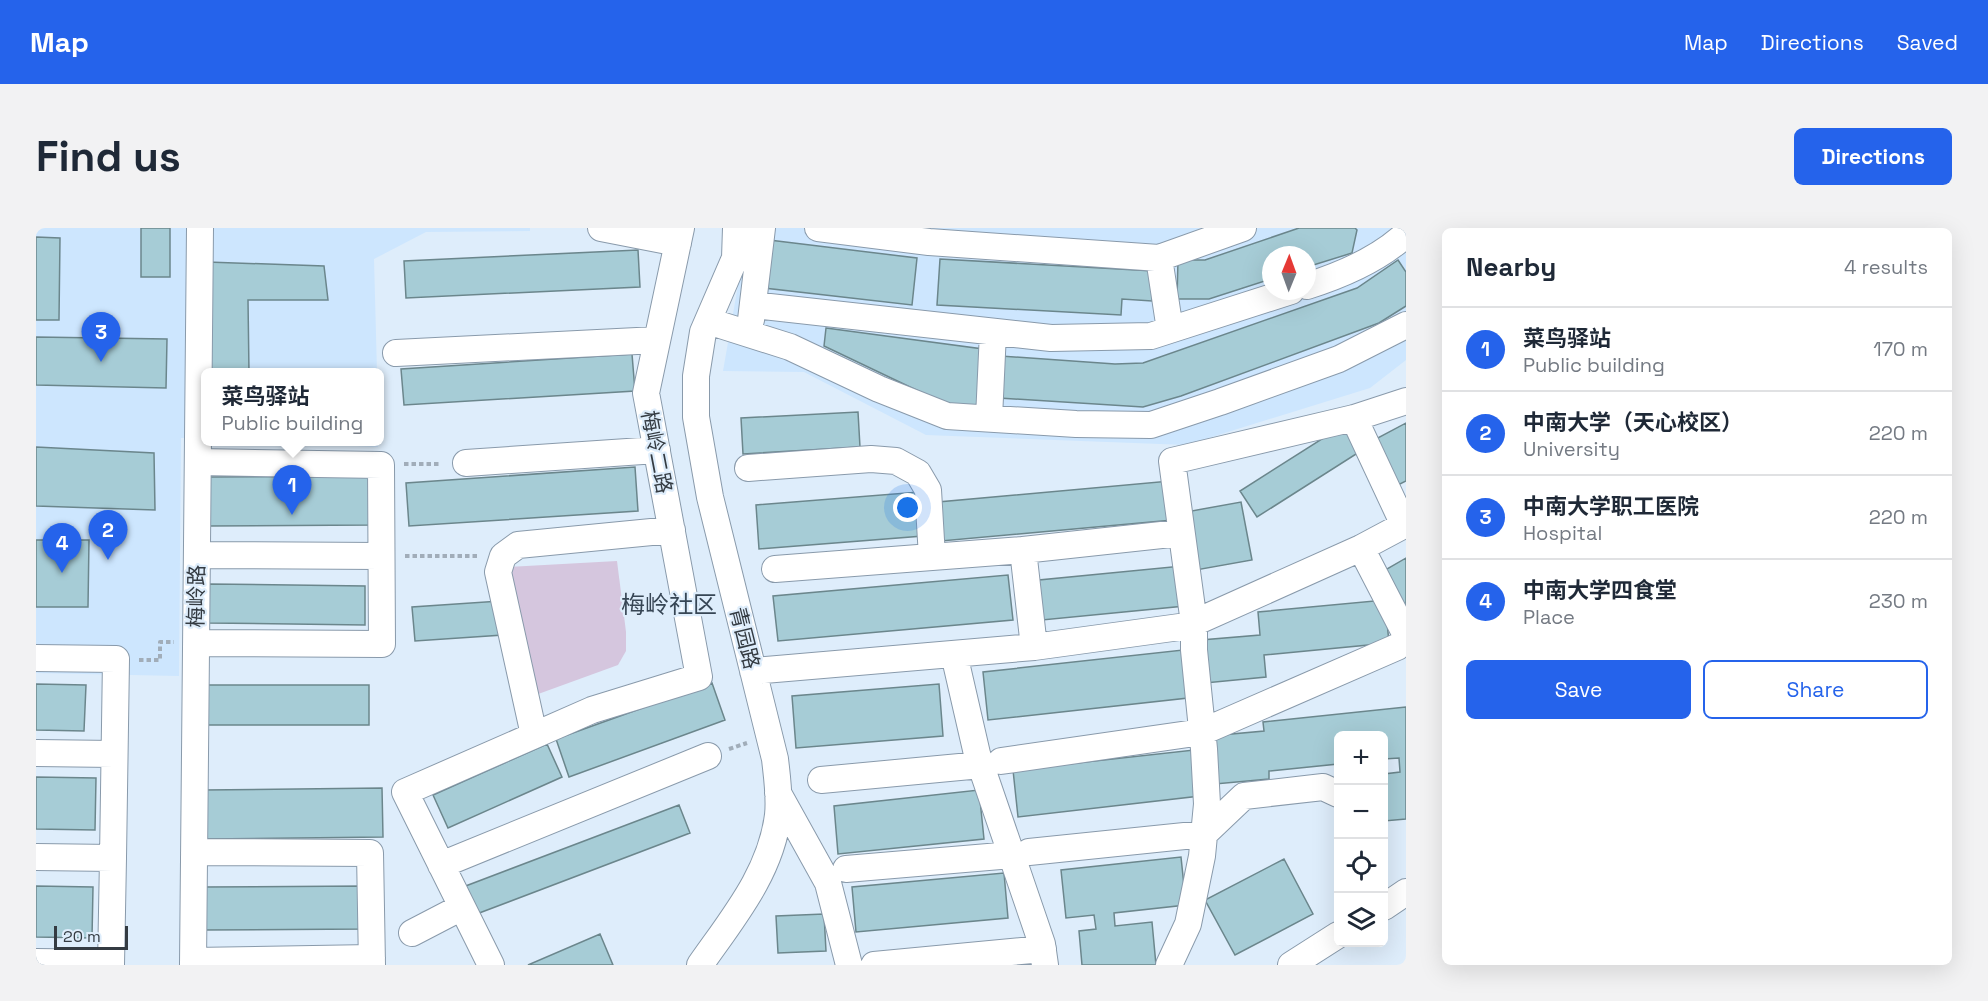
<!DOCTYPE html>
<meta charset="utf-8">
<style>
body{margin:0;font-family:"Space Grotesk","Noto Sans SC",sans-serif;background:#f2f2f3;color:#1f2937}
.controls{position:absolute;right:18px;bottom:18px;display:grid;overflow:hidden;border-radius:9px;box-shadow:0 6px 24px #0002}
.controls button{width:54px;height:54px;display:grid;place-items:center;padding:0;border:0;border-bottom:2px solid #e0e1e3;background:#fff;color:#1f2937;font:30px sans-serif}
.compass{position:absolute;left:1226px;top:18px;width:54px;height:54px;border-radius:50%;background:#fff;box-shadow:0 6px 24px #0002;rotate:1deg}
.scale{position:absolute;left:18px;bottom:15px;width:74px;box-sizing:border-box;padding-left:6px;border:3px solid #343b42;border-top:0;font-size:16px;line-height:21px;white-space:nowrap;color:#343b42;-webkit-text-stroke:4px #deedfb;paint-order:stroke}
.you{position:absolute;left:872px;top:280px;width:21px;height:21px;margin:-15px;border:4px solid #fff;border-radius:50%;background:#1a73e8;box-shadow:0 0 0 9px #1a73e833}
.badge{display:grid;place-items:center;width:39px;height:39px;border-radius:50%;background:#2563eb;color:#fff;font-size:20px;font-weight:700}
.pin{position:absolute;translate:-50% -50px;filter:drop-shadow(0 2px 3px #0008)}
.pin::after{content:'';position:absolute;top:32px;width:21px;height:18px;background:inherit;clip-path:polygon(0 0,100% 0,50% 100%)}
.popup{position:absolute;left:165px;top:140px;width:183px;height:78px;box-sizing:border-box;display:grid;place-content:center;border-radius:9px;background:#fff;filter:drop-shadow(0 2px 4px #0005);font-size:20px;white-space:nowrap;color:#747a83}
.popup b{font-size:22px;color:#1f2937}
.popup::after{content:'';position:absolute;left:50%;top:100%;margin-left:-12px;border:12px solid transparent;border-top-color:#fff}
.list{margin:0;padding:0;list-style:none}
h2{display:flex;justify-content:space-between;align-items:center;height:78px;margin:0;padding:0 24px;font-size:26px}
h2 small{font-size:20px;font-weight:400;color:#747a83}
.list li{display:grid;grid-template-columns:39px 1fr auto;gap:18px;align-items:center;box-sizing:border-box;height:84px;padding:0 24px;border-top:2px solid #e0e1e3}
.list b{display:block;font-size:22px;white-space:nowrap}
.list p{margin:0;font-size:20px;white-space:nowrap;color:#747a83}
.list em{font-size:20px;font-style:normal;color:#747a83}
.actions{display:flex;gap:12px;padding:18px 24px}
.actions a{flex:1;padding:14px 0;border:2px solid #2563eb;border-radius:9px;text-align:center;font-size:21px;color:#2563eb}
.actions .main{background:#2563eb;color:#fff}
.icon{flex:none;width:33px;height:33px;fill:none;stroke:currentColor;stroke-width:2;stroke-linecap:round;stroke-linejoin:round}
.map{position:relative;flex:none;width:1370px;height:737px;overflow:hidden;border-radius:9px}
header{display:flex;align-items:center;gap:36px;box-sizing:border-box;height:84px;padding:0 30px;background:#2563eb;color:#fff}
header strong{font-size:28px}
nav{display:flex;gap:33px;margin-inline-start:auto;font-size:21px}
.intro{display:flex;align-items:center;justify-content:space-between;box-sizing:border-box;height:144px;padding:0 36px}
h1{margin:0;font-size:42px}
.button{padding:15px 27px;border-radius:9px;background:#2563eb;color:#fff;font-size:21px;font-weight:700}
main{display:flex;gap:36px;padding:0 36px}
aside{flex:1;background:#fff;border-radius:9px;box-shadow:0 6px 24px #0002}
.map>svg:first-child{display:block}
.built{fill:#cde6fe;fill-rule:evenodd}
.green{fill:#d5c6de}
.building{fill:#a6ccd6;stroke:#6b868c;stroke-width:1.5}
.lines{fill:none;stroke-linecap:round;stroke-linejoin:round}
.minor-casing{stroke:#899aab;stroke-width:28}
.path{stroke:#a1adb9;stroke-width:4;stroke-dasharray:4.5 3;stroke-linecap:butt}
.minor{stroke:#fff;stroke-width:26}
.labels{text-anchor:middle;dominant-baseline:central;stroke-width:4.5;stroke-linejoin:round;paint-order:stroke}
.street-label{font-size:21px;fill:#343b42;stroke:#deedfb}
.quarter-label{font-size:24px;fill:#374655;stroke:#deedfb}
</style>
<header>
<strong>Map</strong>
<nav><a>Map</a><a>Directions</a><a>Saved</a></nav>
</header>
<div class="intro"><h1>Find us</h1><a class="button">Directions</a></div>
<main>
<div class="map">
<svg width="1370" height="737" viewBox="0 0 1370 737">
<rect width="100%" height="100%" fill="#deedfb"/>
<path class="built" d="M0,0H494V3L390,4L338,31L341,144H169V210H145L143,448L0,445Z
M712,0H1356L1364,6L1370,0V132L1334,160L1150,217L890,207L768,144L687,143ZM1235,27H1271V63H1235Z
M232,214H342V219Z"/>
<path class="green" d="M581,333L590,404V423L582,437L494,469L472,339Z"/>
<path class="building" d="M105,0H134V49H105Z
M1263,0H1319L1321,2L1316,25L1271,39V27H1235V51L1173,71H1141L1142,32H1169Z
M0,9L24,10L23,92H0Z
M733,12L881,30L876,77L728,60Z
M602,22L604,59L370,70L368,33Z
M904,31L1118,43L1116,73L1086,71L1085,87L901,77Z
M1362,32L1370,44V78L1343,95L1145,168L1107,179L963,170L965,128L1079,136L1107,135L1321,60Z
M171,34L288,38L292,72H212L213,144H169Z
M790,100L947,121L943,184L918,180L788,118Z
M0,109L131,111L130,160L0,157Z
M596,126L599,163L368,177L365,141Z
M822,184L824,219L707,226L705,190Z
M1311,195L1328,221L1221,289L1204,263Z
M1370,195V253L1360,258L1336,213Z
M0,219L118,225L119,282L0,278Z
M599,239L602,283L373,298L370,255Z
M335,248V297L173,298V249Z
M1134,253L1137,292L905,313L902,274Z
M883,264L887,308L723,321L720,277Z
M1205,274L1216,332L1160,342L1150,284Z
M0,312H53L52,379H0Z
M1370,330V388L1344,345Z
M1146,338L1149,378L1006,392L1003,352Z
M972,347L977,392L742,413L737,368Z
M173,356L329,358V397L172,395Z
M1349,372L1353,415L1228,427L1230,449L1169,455L1165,412L1224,407L1222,384Z
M464,373L467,407L379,413L376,379Z
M1147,422L1152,470L952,492L947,444Z
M676,455L689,492L533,549L520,511Z
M0,456L50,457L48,503L0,502Z
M903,456L907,508L760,520L756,468Z
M167,457H333V497H167Z
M1370,479V591L1348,593V546L1364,544L1363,530L1348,531V508H1302V536L1233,543V551L1179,556L1174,508L1228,503L1227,494Z
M511,516L526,549L412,600L397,567Z
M1158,522L1164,568L982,589L977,542Z
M0,549L60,550L59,602L0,601Z
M346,560L347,609L168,611L167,562Z
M943,562L948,611L802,626L798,578Z
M643,577L654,605L438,687L427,659Z
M1145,629L1150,677L1078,685L1079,698L1116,694L1120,737H1046L1043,703L1060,701L1058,687L1030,690L1025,642Z
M1248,631L1277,686L1199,727L1169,672Z
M968,645L972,690L820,704L816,659Z
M0,658L57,659L56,710L0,709Z
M329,658V701L167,702V659Z
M788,686L790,723L742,725L740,688Z
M564,706L577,737H492Z"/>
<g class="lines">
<g class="minor-casing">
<path id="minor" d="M565,0L642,15
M782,0L893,14L1123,30L1207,0
M1123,30L1134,102
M1271,58C1306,47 1343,31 1370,6
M717,77L1015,110L1115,108L1255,63
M715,92L726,0
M672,93L754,119L843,161L911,188L1040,196L1115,197L1184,174L1303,131L1370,97
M360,125L621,112
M953,190L957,104
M1318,190L1368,297
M430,235L621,222
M712,240L835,231L860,233L882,245L892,262L896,329
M1325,320L1370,407
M987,322L998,419
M161,327L344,328
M739,341L987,322L1144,305
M160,415L346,416L345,237L162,234
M918,426L941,526L1006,716L1009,737
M0,430L80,431L77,630L0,629
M717,443L998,419L1151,398L1325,320L1370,296
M498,507L462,344L467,328L482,317L636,302
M0,525L78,526
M965,533L1166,504L1361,419
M785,552L945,537
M742,565L792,655L813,737
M158,624L334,625L336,737
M993,624L1168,606L1208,568L1287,559L1302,566
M405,637L672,528
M810,641L976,627
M1348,679L1370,664
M376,705L426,679
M157,733L336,730
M0,734L75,735
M75,737L77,630
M157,737L164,0
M455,737L369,564L556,482L663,449L610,165L645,0
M664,737C696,691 735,645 742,587C744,569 741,549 739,531L674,269L660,189V148L667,104L699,30L700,0
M838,737L1007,721
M1133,737L1152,696L1166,628L1171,576L1168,521L1158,422V395L1136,233L1318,190L1370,173
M1255,737L1302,707"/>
</g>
<path class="path" d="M368,236H405
M369,328H442
M103,432H124V414H138
M693,521L711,515"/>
<use href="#minor" class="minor"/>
</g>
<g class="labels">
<g class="street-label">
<text transform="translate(621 224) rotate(79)">梅岭二路</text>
<text transform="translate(160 368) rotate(-89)">梅岭路</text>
<text transform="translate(709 410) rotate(76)">青园路</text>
</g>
<g class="quarter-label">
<text x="633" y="376">梅岭社区</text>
</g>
</g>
</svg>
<div class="controls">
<button>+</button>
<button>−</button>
<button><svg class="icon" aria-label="locate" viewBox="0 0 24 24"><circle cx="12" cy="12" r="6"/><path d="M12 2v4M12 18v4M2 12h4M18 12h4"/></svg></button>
<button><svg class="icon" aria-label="layers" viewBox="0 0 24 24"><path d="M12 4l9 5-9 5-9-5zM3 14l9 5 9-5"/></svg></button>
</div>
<svg class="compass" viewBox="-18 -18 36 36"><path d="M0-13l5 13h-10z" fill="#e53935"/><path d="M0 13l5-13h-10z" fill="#747a83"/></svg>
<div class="scale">20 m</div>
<div class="you"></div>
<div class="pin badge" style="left:256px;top:287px">1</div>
<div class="popup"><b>菜鸟驿站</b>Public building</div>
<div class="pin badge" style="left:72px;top:332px">2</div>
<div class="pin badge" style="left:65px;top:134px">3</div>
<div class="pin badge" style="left:26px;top:345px">4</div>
</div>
<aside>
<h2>Nearby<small>4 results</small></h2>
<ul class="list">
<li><span class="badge">1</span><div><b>菜鸟驿站</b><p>Public building</p></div><em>170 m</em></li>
<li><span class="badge">2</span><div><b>中南大学（天心校区）</b><p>University</p></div><em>220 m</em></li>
<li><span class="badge">3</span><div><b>中南大学职工医院</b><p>Hospital</p></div><em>220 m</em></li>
<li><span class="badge">4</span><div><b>中南大学四食堂</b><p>Place</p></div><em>230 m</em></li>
</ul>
<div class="actions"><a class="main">Save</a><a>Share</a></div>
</aside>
</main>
